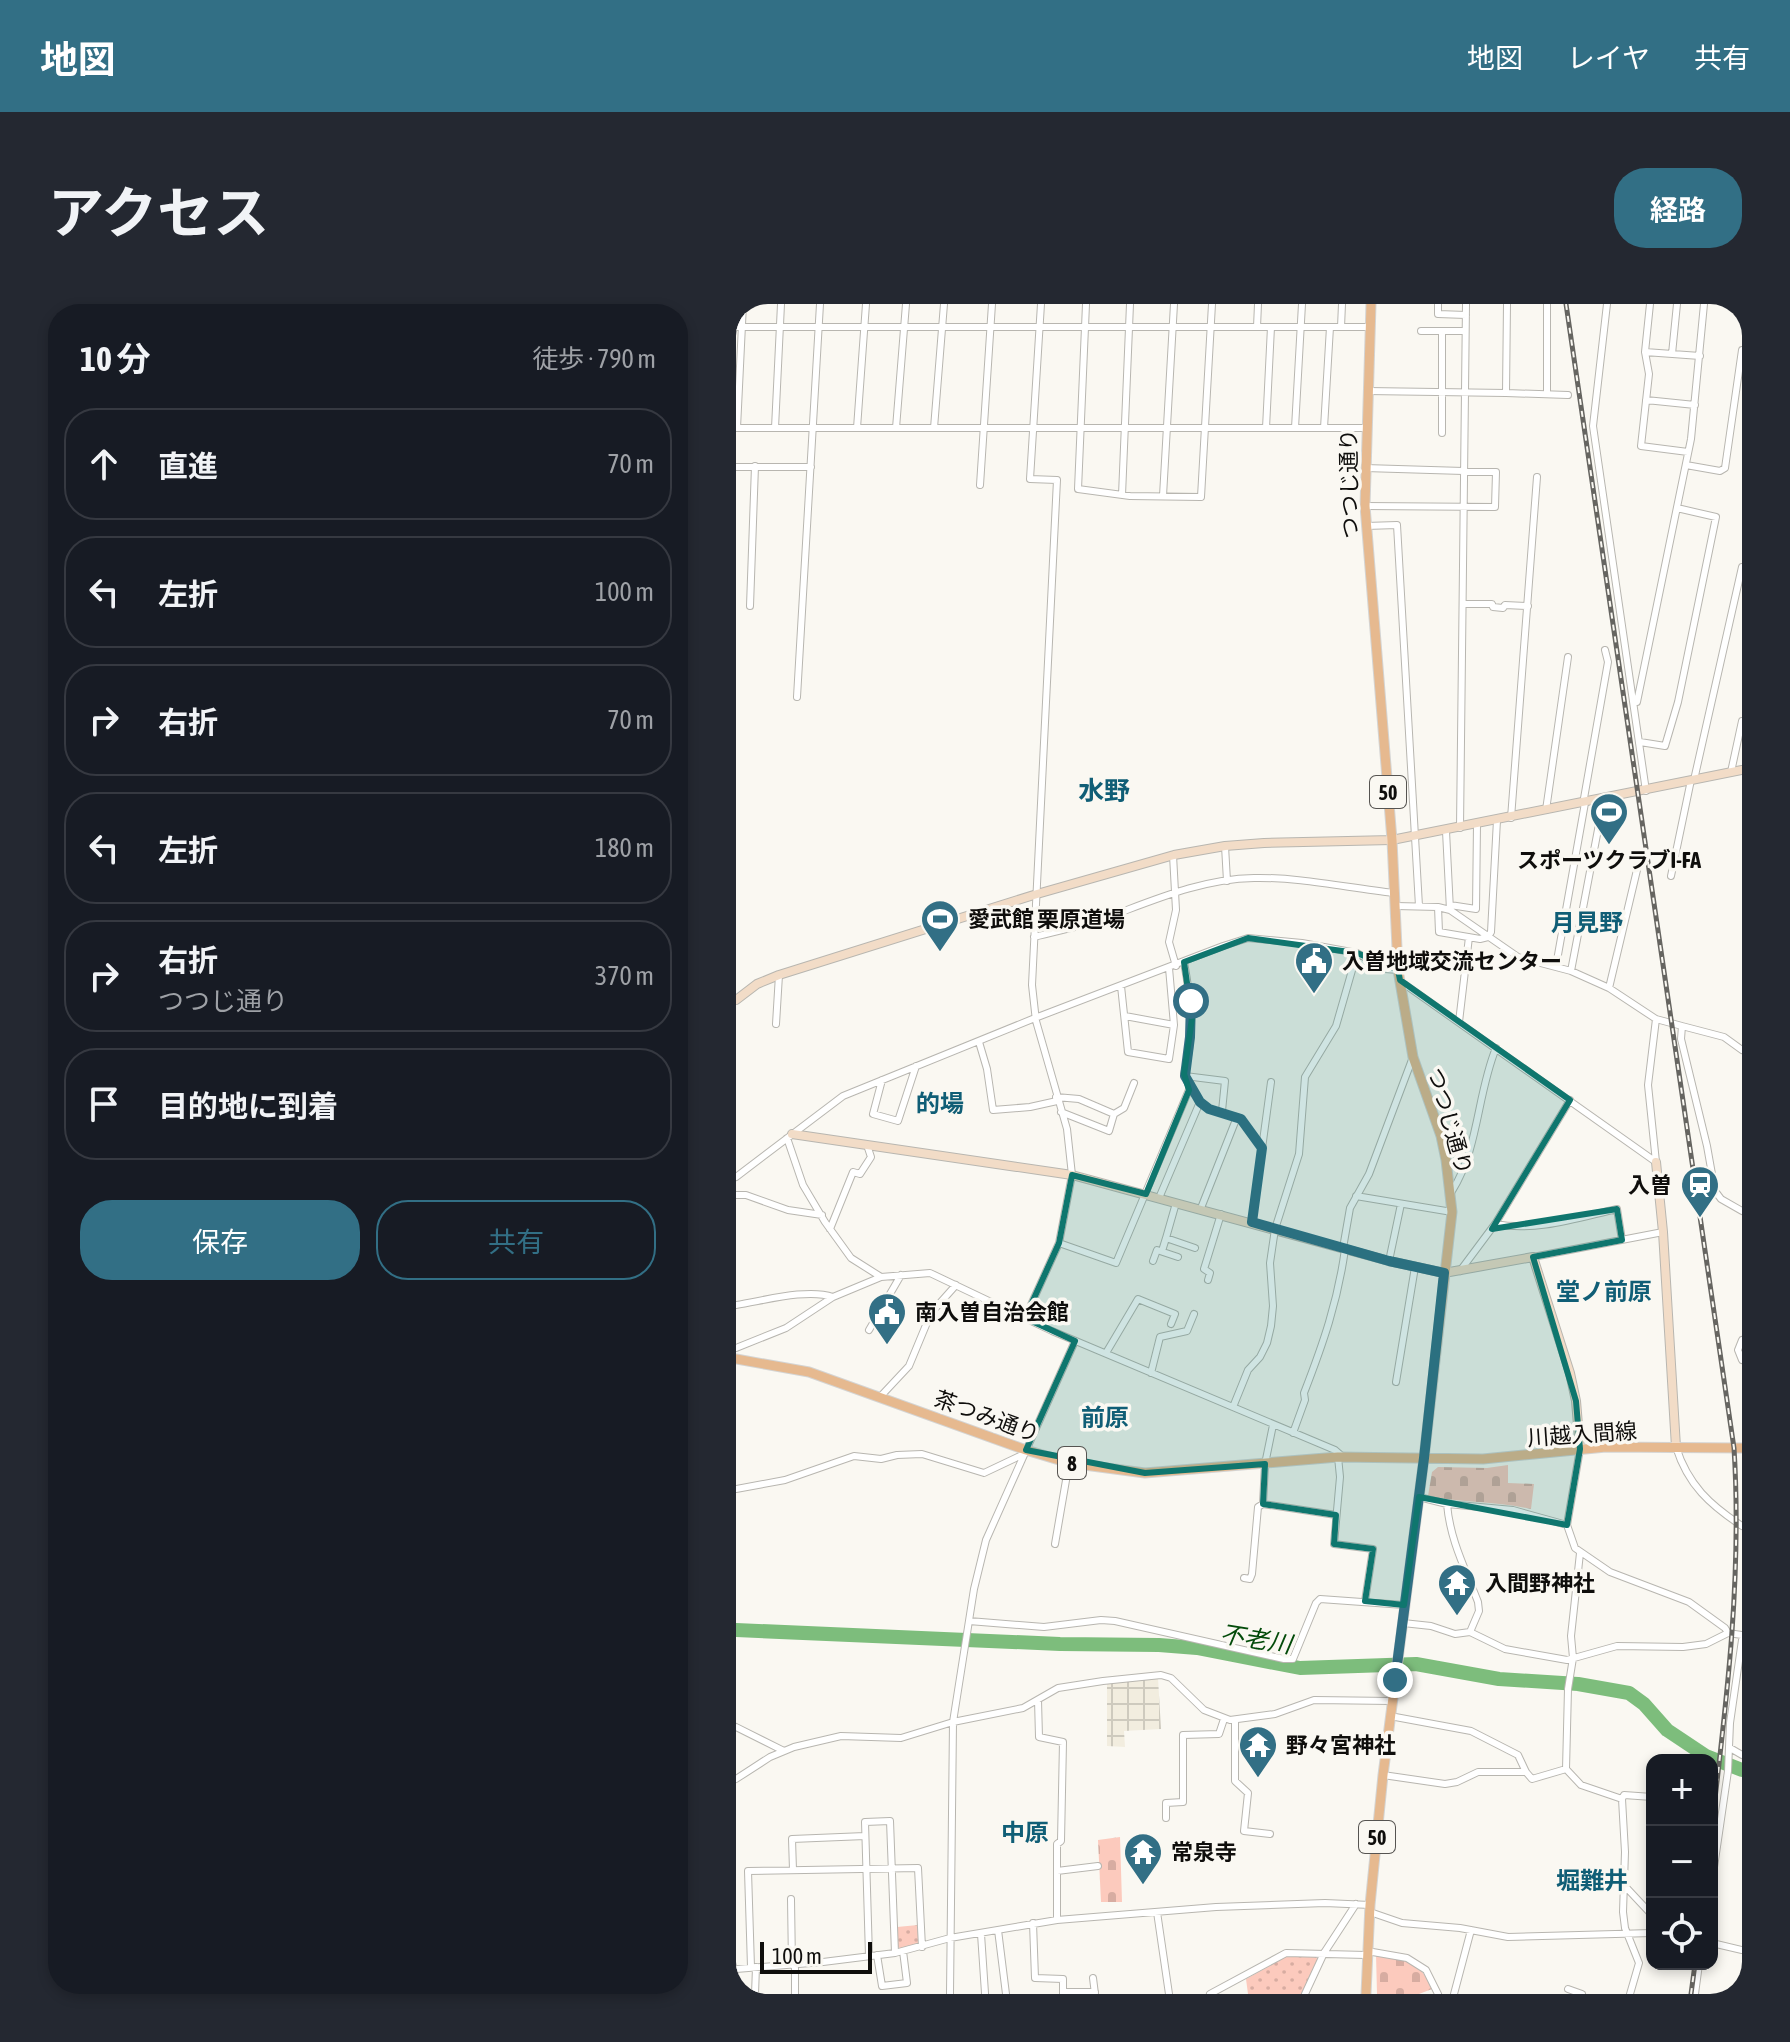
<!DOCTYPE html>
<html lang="ja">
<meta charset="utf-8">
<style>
body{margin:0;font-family:"Asap Condensed","Noto Sans JP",sans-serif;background:#242831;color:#f1f3f6}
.controls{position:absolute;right:24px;bottom:24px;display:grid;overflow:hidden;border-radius:16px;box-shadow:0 4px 12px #0003}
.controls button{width:72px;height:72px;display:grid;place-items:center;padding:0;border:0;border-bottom:2px solid #363941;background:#171b24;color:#f1f3f6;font:40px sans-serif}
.scale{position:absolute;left:24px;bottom:20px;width:112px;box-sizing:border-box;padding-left:8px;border:4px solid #0f0e0c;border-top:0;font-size:22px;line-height:28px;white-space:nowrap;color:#0f0e0c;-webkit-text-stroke:6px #faf8f2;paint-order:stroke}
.stop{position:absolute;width:24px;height:24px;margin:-18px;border:6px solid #326f85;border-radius:50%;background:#fff}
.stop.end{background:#326f85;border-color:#fff;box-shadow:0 2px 8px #0008}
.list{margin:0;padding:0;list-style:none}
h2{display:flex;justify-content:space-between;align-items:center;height:104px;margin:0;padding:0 32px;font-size:34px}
h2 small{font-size:26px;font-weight:400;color:#9ea1a6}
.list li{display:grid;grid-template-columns:52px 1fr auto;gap:24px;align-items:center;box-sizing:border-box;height:112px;margin:0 16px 16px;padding:0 16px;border:2px solid #363941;border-radius:32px}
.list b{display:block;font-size:30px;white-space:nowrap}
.list p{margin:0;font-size:26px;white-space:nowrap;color:#9ea1a6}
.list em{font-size:26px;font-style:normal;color:#9ea1a6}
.actions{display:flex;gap:16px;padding:24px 32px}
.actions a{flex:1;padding:18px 0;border:2px solid #326f85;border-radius:32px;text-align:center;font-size:28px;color:#326f85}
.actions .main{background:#326f85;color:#fff}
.icon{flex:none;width:44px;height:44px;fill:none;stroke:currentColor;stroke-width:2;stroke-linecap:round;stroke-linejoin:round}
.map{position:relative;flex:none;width:1006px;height:1690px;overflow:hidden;border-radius:32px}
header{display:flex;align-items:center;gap:48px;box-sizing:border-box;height:112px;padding:0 40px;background:#326f85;color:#fff}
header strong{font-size:38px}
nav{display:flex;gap:44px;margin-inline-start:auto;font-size:28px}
.intro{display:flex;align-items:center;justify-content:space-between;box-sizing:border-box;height:192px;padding:0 48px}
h1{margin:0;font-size:56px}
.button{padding:20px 36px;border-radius:32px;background:#326f85;color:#fff;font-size:28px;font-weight:700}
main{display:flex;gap:48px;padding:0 48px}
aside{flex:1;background:#171b24;border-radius:32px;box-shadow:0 4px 12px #0003}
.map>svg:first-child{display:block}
.industrial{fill:url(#industrial-grid)}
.green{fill:url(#green-dots)}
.cemetery{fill:url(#cemetery-stones)}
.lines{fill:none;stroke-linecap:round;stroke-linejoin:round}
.river{stroke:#7dbd7c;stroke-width:14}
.street-casing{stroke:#b8b6b0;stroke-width:8}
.secondary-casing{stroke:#b8b6b0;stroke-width:10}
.primary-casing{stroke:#d4d4d3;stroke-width:11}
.street{stroke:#fff;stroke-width:6}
.secondary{stroke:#f2dcc7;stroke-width:8}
.primary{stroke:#e6b98f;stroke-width:9}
.rail-casing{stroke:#666561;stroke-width:5}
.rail{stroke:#faf8f2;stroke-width:2;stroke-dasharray:6;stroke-linecap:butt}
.route{stroke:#326f85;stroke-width:10}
.marked{fill:#0f766e;fill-opacity:0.2;stroke:#0f766e;stroke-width:6;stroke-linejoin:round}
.labels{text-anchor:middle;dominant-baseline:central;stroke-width:7;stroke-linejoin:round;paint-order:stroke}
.shield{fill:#faf8f2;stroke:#565451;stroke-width:2}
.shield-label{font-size:20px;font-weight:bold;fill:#0f0e0c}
.street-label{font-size:22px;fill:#0f0e0c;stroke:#faf8f2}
.poi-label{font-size:22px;font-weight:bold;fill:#0f0e0c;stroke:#faf8f2;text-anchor:start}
.neighbourhood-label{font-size:24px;font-weight:bold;fill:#105e76;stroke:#faf8f2}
.water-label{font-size:24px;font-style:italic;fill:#034b0a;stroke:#faf8f2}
.quarter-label{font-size:26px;font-weight:bold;fill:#105e76;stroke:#faf8f2}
</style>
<header>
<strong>地図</strong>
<nav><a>地図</a><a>レイヤ</a><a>共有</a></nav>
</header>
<div class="intro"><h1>アクセス</h1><a class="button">経路</a></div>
<main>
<aside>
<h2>10 分<small>徒歩 · 790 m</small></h2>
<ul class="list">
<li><svg class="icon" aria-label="ahead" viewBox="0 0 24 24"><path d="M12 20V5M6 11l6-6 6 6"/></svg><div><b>直進</b></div><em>70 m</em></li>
<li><svg class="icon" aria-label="left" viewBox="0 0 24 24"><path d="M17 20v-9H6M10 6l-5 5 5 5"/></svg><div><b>左折</b></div><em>100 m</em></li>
<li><svg class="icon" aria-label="right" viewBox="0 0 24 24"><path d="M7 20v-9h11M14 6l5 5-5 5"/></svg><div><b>右折</b></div><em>70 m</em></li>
<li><svg class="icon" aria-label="left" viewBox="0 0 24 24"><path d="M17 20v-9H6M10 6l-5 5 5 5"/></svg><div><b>左折</b></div><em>180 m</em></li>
<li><svg class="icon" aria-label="right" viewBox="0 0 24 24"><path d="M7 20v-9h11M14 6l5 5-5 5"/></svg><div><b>右折</b><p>つつじ通り</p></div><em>370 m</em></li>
<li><svg class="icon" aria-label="arrive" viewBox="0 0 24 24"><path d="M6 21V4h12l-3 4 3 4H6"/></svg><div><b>目的地に到着</b></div></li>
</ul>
<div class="actions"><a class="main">保存</a><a>共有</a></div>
</aside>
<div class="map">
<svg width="1006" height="1690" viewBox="0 0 1006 1690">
<defs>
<pattern id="industrial-grid" width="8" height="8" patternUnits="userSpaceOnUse" patternTransform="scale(2)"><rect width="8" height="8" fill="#f2eddf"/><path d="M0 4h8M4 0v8" fill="none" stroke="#cecabe"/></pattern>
<pattern id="green-dots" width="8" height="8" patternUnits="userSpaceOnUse" patternTransform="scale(2)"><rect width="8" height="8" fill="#fccabd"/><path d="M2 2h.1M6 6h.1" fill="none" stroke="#d7aca1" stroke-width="1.8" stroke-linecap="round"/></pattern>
<pattern id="cemetery-stones" width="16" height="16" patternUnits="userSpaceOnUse" patternTransform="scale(2)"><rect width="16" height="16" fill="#fccabd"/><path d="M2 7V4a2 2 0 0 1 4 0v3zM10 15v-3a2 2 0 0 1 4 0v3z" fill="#d7aca1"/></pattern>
</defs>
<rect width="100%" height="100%" fill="#faf8f2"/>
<path class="industrial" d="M422,1374L425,1425L388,1427L389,1443L371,1442V1380Z"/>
<path class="green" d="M182,1621L184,1640L165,1645L162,1643L161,1623Z
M551,1652L580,1653L582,1656L567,1690H512L510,1675Z"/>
<path class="cemetery" d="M772,1161V1179L798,1180L795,1205C761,1197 727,1199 692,1192L696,1168L702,1163L751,1164Z
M384,1533L386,1598H365L362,1536Z
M640,1650C669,1655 683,1655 696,1685L683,1690H641Z"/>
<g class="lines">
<path class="river" d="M0,1326L324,1340L423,1341L461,1344L564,1364L680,1360L763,1375L842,1380L893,1389L908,1400L931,1426L970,1452L1006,1466"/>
<g class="street-casing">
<path id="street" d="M350,0L342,185L394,192L465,193L476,0
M702,0V10L730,11
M811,0V90
M871,0L857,122L910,487
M914,0L909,48L913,70L905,142L952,148
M0,23H634
M521,23L522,0
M605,23L606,0
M685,27H729
M909,48L964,52
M936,50L941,0
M631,87L770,89L771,0
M770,89L832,91
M910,96L959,101
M0,124H630
M1,124L7,0
M39,124L45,0
M121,124L130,0
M160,124L170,0
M198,124L208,0
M530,124L535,23
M559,124L566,0
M588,124L594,23
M706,129V27
M950,161L984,167L989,164L1006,46
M0,163H75
M244,181L256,0
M386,191L394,0
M427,192L438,0
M629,202L759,203L760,168L629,164
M630,222L661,221L683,602
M727,300H756L757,303L767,304L769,301L792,302
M14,302L19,162
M61,393L84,0
M901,398L955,135L968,0
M904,438L929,442L942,398L980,213L941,204
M995,468L1006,417
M958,476L1006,263
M847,500L872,358L869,346
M810,506L832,353
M775,514L801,173
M724,524L730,0
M710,527L714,606L782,653L835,667L873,684L920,715L946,722
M489,542L491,577
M437,551L440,606L433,638L440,662
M935,572L955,476
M714,601L740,605L741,520
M660,602L702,603L714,606
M702,603L703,628L744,635L752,633L755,628L761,516
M298,633C320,627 343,623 364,616C414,598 463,575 518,574C564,573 612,584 658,589
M820,662L849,499
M835,667L868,494
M664,677L920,858
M385,682L392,748L433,755L438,721L433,664
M873,684L901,566
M389,712L438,721
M723,718L733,633
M40,720L43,671
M243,738L251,765L257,806L294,803L321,797
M1006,746L988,733L946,722L945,735L971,842L979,887L985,895L1006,907
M449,772L489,777L486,807
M146,776L137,810L162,817L180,762
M320,793L343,795L378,810L388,804L398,779
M464,798L473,805L505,815L526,844
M325,808L373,827L378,810
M51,834L67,881L89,918L115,954L145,973L194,969L316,1027L599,1146L607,1153
M920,858L912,781L920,715
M0,873L107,792L299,714L487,642L512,634L566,639L621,649L649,665L662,666
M716,887C743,844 741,790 760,744
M0,891H10L52,906L86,911
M620,892L716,908
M423,894L464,798L448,770C459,732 455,696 448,658
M465,904L501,813
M516,918L535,778
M759,920C800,928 841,914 881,905L886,936
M94,925L117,868L124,870L135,853L131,841
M430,934L440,899
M323,939L380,959L455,781
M607,944L614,904L633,870L677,753
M426,947L430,934L459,944
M797,953L927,928
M417,957L421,946L442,953
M653,957L665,900
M724,967L759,920L834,796
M472,976L474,969L468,965L485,910
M0,1001C27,997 71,984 97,993
M289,1014L323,939L336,871L331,825L300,717L296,681L321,176L294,175L305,0
M133,1026L165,971
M1006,1036L1002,1046L1006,1056
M0,1044L50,1024L97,993L145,973
M370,1049L402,995L439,1010L435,1020
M415,1069L424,1033L451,1027L458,1010
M660,1078L679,963
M144,1093L173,1062L195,1009L220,981
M497,1103L512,1066L524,1053L531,1039L535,1022L537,1002L534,959L539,925L563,850L569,773L600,722L621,649
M557,1129L569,1096L568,1089C587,1040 602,997 609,945
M940,1143C952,1181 974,1201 1006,1222
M844,1145L831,1221L839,1244L874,1268L953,1298L989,1324L992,1329
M602,1153L604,1173L598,1240L637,1245L629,1297
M0,1185L49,1176L118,1152L145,1155L161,1151L186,1150L248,1169L288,1150
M683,1193L711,1200L777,1206L831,1221
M527,1200L600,1211
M711,1200C714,1236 729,1264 742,1298L743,1307L734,1328
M319,1240L333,1159
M844,1249L835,1332L837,1354L832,1385L830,1465L845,1481L886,1495L889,1548L887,1608L889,1624L903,1659L894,1690
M508,1274L514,1275L516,1270L522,1203L527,1200L529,1160L537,1121
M233,1317L308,1323L365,1316L379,1317L548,1355H557L580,1299L584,1295L668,1301
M667,1319L695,1322L719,1330L734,1328L769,1345L831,1356L881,1342L947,1343L970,1340L992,1329L1006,1331
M302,1396L303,1433L327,1438L325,1537L321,1540V1616
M654,1412L735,1427L782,1451L790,1468L796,1475L830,1465
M499,1416V1477L512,1489L508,1527L534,1530
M0,1423L48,1447
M994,1444L1006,1451
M647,1471L709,1480L721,1478L742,1468H790
M0,1475L34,1453L58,1443L105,1432L165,1434L217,1418L287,1404L322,1384L367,1377L425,1371L435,1374L468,1406L494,1416L539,1410L578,1396L656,1397
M886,1495L888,1491L916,1493
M430,1514V1499L447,1498V1431L483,1430L488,1415
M57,1566L56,1535L129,1532
M321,1567L362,1562
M976,1577L992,1467L994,1419L1006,1336
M886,1579L916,1611
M55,1595L56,1661
M421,1608L433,1690
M634,1608L666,1619L724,1624L772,1633L916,1629
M297,1619L299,1674L327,1675V1690
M262,1626L270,1690
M245,1630L249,1689
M976,1639L1006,1646
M631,1647L671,1654L690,1666L702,1690
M141,1651L146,1682L171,1679L167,1647
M133,1652L129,1518L154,1517L159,1649
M15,1663L12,1567L182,1564L186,1643
M0,1665L87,1658L159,1649L214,1634L321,1616L480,1603L589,1599L634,1601
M357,1674L359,1690
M832,1685L846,1690
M327,1688H359
M19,1690L20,1663
M59,1690V1661
M214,1690L217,1418L238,1285L250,1236L339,1037
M474,1690L550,1649L630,1651
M569,1690L588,1649L620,1600
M718,1690L735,1626
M959,1690L963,1660"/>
</g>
<g class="secondary-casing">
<path id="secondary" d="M0,696L21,680L43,671L301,590L438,551L489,542L528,539L656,536L1006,466
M56,830L336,871L653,957L708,969L797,953L834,1069L840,1097L844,1145
M920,858L927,928L940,1143"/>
</g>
<g class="primary-casing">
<path id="primary" d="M0,1055L73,1068L290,1146L333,1159L409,1169L602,1153L747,1155L870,1143L1006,1144
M630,1690L634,1601L647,1471L688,1154L716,908L710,856L705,832L677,753L662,666L656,536L629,202L635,0"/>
</g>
<use href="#street" class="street"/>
<use href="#secondary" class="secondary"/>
<use href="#primary" class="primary"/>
<g class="rail-casing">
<path id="rail" d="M830,0L998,1144C1006,1271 991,1394 976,1520
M955,1690L959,1660"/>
</g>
<use href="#rail" class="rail"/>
</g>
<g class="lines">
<path class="route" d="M455,697L454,733L449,772L464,798L473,805L505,815L526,844L516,918L653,957L708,969L688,1154L659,1376"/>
</g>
<path class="marked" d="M512,634L621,649L662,666L664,676L834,796L756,925L881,905L886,936L797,953L840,1097L844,1145L831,1221L683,1193L668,1301L629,1297L637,1245L598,1240L600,1211L527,1200L529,1160L409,1169L290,1146L339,1037L289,1014L323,939L336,871L410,890L453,786L448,770L456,714L448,658Z"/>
<defs>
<g id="stadium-pin" transform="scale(2)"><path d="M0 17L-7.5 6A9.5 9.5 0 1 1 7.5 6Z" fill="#326f85" stroke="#faf8f2"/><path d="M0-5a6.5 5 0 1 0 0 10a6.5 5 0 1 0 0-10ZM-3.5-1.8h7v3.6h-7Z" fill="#fff"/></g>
<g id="civic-pin" transform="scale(2)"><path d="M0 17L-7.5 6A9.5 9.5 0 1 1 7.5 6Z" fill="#326f85" stroke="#faf8f2"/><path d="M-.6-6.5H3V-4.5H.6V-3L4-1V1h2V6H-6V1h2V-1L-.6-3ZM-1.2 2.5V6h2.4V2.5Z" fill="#fff"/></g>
<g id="station-pin" transform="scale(2)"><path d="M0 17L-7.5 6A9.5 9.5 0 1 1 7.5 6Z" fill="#326f85" stroke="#faf8f2"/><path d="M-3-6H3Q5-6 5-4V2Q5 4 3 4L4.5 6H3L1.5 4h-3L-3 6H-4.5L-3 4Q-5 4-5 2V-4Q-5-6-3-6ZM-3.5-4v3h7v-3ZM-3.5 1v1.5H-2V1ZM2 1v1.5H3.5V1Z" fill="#fff"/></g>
<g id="temple-pin" transform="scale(2)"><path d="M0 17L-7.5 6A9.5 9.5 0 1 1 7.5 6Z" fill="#326f85" stroke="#faf8f2"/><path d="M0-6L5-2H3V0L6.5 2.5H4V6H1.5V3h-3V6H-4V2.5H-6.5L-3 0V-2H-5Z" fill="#fff"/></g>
</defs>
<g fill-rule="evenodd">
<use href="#stadium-pin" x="873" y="508"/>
<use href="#stadium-pin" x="204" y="615"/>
<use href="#civic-pin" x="578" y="657"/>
<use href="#station-pin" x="964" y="881"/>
<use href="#civic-pin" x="151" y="1008"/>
<use href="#temple-pin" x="721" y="1279"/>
<use href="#temple-pin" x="522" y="1441"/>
<use href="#temple-pin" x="407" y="1548"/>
</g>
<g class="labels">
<g class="shield">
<rect x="634" y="472" width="36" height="32" rx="6"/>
<rect x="322" y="1143" width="28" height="32" rx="6"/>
<rect x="623" y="1517" width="36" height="32" rx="6"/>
</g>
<g class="shield-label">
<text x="652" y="488">50</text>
<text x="336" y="1159">8</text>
<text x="641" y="1533">50</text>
</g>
<g class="street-label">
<text transform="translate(613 180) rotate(-91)">つつじ通り</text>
<text transform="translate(714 817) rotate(74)">つつじ通り</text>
<text transform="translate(251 1112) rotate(20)">茶つみ通り</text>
<text transform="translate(846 1130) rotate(-4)">川越入間線</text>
</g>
<g class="poi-label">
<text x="873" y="556" text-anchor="middle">スポーツクラブI-FA</text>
<text x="232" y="615">愛武館 栗原道場</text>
<text x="606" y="657">入曽地域交流センター</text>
<text x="936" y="881" text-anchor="end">入曽</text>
<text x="179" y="1008">南入曽自治会館</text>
<text x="749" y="1279">入間野神社</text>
<text x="550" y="1441">野々宮神社</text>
<text x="435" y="1548">常泉寺</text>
</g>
<g class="neighbourhood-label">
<text x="851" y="618">月見野</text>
<text x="204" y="799">的場</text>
<text x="868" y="987">堂ノ前原</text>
<text x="369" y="1113">前原</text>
<text x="289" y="1528">中原</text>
<text x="856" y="1576">堀難井</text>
</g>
<g class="water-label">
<text transform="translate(520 1335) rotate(9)">不老川</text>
</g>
<g class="quarter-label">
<text x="368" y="487">水野</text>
</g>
</g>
</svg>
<div class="controls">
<button>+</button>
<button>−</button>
<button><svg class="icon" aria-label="locate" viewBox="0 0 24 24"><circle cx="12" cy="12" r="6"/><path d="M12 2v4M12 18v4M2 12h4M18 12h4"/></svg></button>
</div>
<div class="scale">100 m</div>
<div class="stop" style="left:455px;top:697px"></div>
<div class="stop end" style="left:659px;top:1376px"></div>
</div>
</main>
